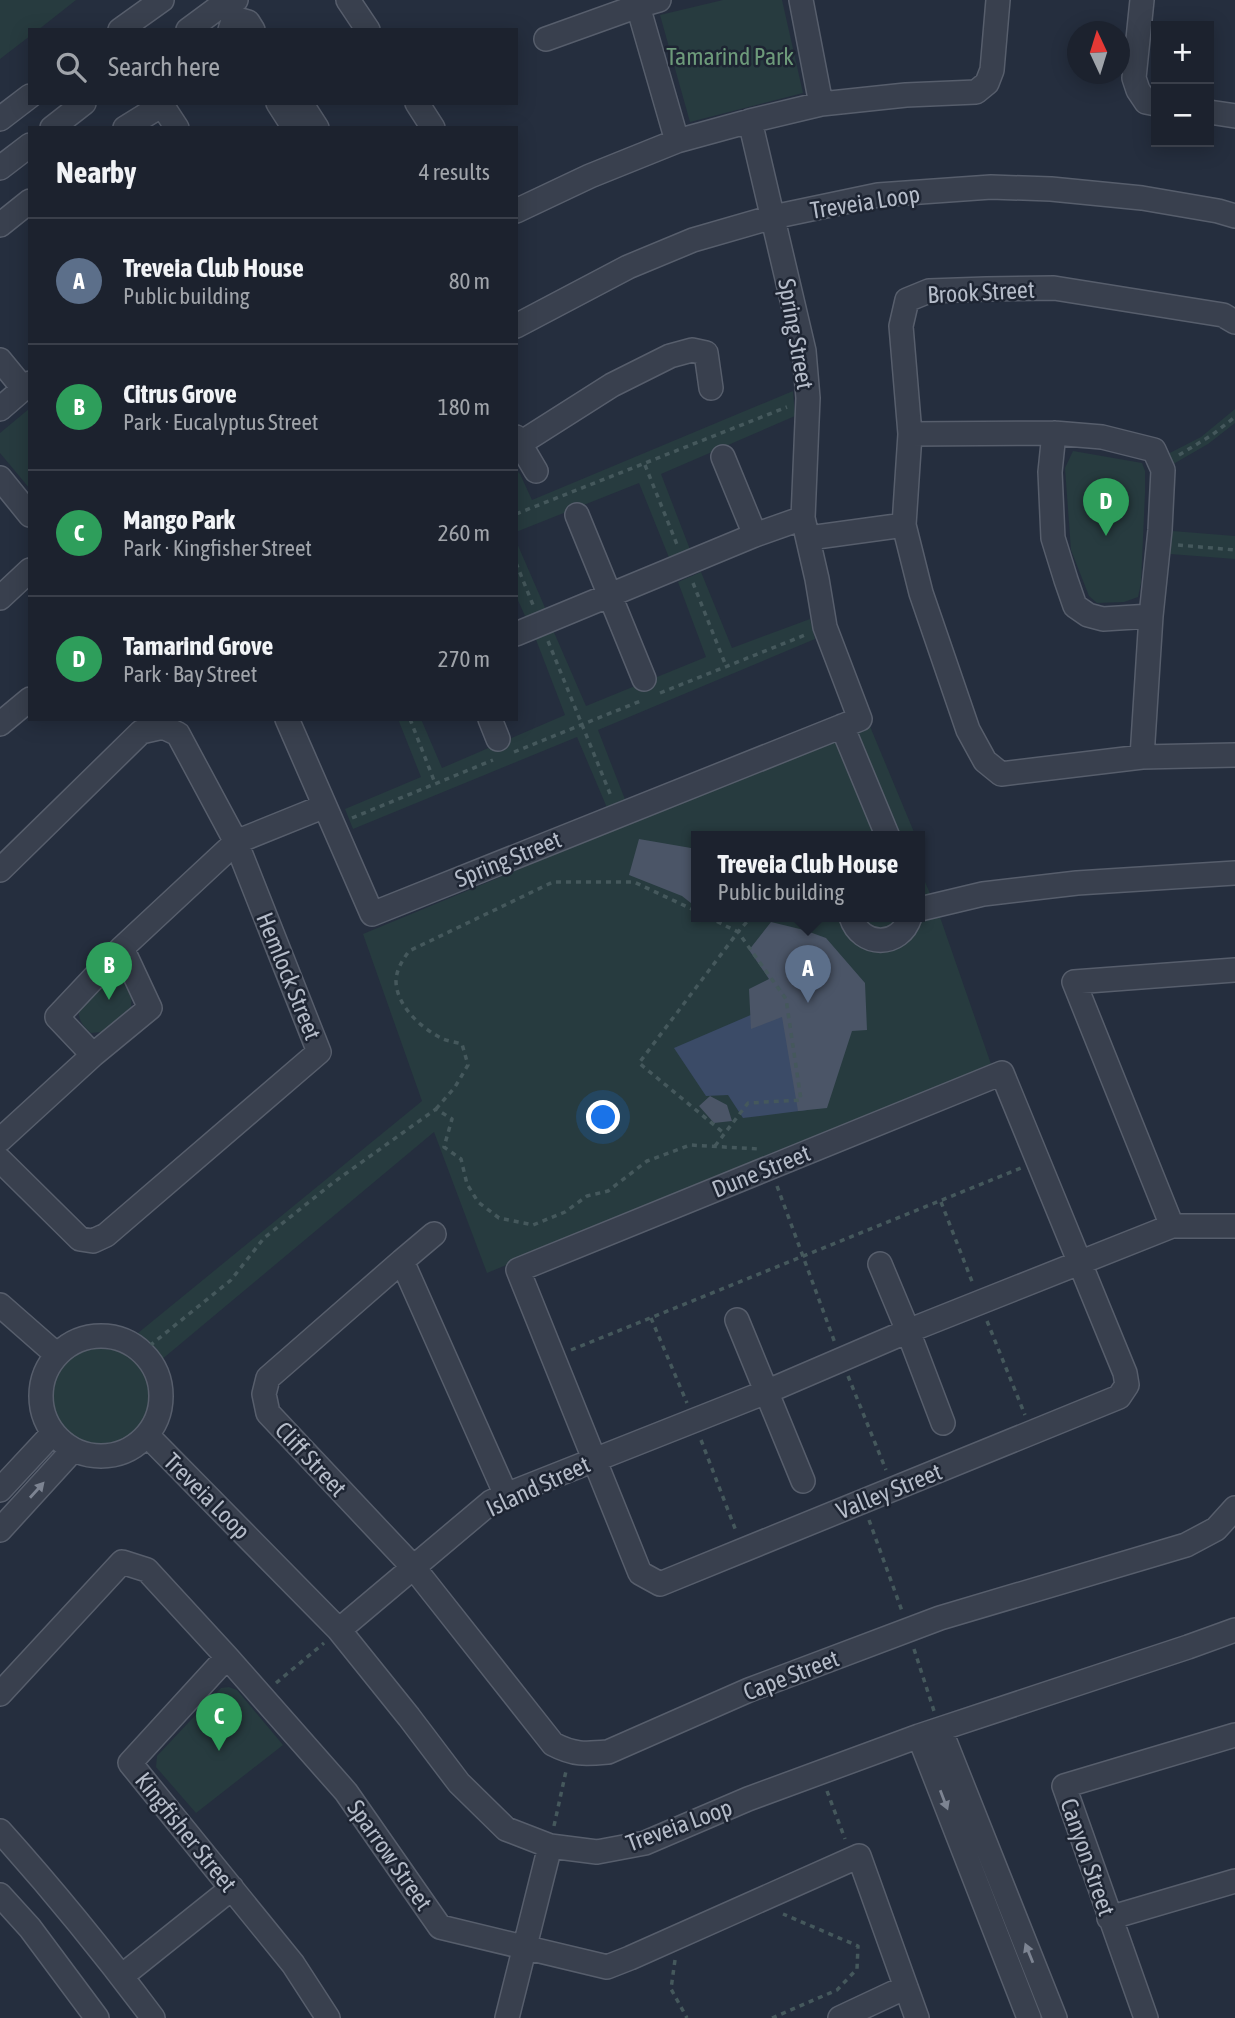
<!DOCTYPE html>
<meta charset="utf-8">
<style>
body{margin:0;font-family:"Asap Condensed",sans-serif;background:#292f3a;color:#f1f3f6}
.controls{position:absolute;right:21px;top:21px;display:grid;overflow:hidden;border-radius:0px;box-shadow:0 4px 18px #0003}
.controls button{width:63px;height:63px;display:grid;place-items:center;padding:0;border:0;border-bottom:2px solid #3a3f4a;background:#1c222e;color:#f1f3f6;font:35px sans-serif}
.compass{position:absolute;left:1067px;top:21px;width:63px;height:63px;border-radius:50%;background:#1c222e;box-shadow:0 4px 18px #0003;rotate:356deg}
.you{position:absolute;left:604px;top:1118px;width:24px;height:24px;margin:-18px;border:5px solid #fff;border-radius:50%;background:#1a73e8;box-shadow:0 0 0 10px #1a73e833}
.badge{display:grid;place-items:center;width:46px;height:46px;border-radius:50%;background:#8daff6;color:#fff;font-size:23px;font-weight:700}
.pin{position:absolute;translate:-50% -58px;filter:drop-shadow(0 2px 4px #0008)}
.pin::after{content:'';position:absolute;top:37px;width:24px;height:21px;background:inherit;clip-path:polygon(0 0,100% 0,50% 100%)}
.popup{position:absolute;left:691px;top:831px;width:234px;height:91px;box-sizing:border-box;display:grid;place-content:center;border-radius:0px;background:#1c222e;filter:drop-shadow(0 2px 5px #0005);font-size:23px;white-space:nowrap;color:#a0a4aa}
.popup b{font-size:26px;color:#f1f3f6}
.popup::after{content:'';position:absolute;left:50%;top:100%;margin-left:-14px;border:14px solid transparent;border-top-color:#1c222e}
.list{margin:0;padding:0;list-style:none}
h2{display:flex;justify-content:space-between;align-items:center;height:91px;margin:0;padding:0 28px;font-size:30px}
h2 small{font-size:23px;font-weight:400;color:#a0a4aa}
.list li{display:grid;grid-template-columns:46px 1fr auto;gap:21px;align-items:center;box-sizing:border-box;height:126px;padding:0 28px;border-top:2px solid #3a3f4a}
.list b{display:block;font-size:26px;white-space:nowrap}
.list p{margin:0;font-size:23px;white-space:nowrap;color:#a0a4aa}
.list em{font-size:23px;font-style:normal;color:#a0a4aa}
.icon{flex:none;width:38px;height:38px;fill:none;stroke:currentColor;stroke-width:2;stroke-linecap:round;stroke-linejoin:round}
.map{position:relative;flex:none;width:1235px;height:2018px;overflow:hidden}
.search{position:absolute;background:#1c222e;box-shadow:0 4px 18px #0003;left:28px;top:28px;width:490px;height:77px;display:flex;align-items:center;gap:18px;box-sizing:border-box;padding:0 24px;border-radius:0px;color:#a0a4aa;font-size:26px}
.panel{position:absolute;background:#1c222e;box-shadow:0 4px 18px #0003;left:28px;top:126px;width:490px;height:595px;border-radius:0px}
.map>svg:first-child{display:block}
.green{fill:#273b3f}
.water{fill:#3b4b67}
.building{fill:#4b5567}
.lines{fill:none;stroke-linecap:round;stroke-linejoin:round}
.minor-casing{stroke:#575e6c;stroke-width:26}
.path{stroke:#45585c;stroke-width:3.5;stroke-dasharray:5 5;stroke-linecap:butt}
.minor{stroke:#39404e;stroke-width:23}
.oneway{fill:#7d8492}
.labels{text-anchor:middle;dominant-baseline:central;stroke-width:5;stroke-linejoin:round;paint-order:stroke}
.park-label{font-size:24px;fill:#6d9a7a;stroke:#1e2533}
.street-label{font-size:24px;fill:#b5bcc9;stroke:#1e2533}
</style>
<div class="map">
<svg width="1235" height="2018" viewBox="0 0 1235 2018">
<rect width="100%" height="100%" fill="#252e3e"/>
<path class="green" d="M0,0H76L38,30H30V36L0,59Z
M723,0H782L803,93L690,122L660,15Z
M793,391L795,416L661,474L691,552L670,560L639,483L516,532V470L520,474L532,500Z
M30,408V489L0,453V433Z
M1235,409V423L1208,444L1163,470L1158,459L1201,437Z
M1073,451L1142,463L1145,471V493L1141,583L1138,597L1124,602L1097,603L1089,596L1071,550L1065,468Z
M1160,530L1235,536V559L1157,553Z
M516,541L546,610L526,618L516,596Z
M701,572L732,648L810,619L815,639L598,730L626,802L608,810L577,737L353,829L345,809L421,777L398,719H421L442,768L565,715L535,637L553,630L586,706L706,657L678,582Z
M869,724L916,837H696V917H920V852L923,877L941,920L992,1067L487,1273L434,1132L154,1366L143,1352L127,1342L422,1101L363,934Z
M110,980L125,982L132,993L131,1007L102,1032L91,1033C81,1024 78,1020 79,1007Z
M49 1397a51 51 0 1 1 102 0a51 51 0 1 1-102 0Z
M229,1687L237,1690L283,1745L196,1813L156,1767L157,1756L221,1688Z"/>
<path class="water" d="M791,1010L807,1110L743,1118L728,1095L706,1096L674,1048L753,1014Z"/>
<path class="building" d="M639,839L691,848L696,850V907L682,896L629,875Z
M771,922L804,930L826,938L865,983L867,1030L852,1031L827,1108L798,1111L782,1017L751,1029L749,989L769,979L749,950Z
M710,1096L727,1105L732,1121L714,1123L699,1106Z"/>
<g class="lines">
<g class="minor-casing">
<path id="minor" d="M227,0L234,18L230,30
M348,0L368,30
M801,0L821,104
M1142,0L1134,78L1138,90L1146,102L1156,104
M638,6L659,0
M234,18L248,22L253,30
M120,30L162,0
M188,30L215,10L236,0
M546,39L638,6L677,141
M278,103L294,128
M301,103L317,128
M417,103L433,128
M1209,112L1235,116
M0,119L30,96
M52,128L84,103
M125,128L162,105L177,128
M0,168L30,145
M516,211L590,176L677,141L750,121L821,104L906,95L976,92L987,83L992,70L998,0
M0,225L30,201
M1235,322L1223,315L1054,288L986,289L929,291L907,300L901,326L910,434L904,525L921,593L968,730L985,761L1001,774L1142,757L1235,755
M516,326L628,267L693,240L773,217L878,195L991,187L1051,189L1142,198L1218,211L1235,216
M0,360L23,388
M0,409L30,383
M1054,433L1050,472L1053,538L1066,580L1075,606L1088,615L1103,619L1151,616
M910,434L1054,433L1102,437L1154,450L1163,470L1160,530L1151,616L1142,757
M516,437L536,471
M516,446L612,385L670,356L692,350L706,353L711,388
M723,457L755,535
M0,478L30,515
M577,515L644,679
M809,538L904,525
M0,598L30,570
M516,634L755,535L803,518
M287,719L372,914L860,719L825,627L817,579L803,518L808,398L804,351L750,121
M490,719L498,739
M0,724L30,699
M842,726L888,837
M0,870L141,732L163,727L178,734L236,842L319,1052L106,1235L93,1241L80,1239L0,1160
M920,909L983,894L1077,883L1235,873
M851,917C861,948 900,948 910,917
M93,1055L150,1008L122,948
M1002,1073L1125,1373L1127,1385L1119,1397L660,1584L640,1573L518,1270Z
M0,1140L93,1055L57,1017L122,948L236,842L325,806
M1172,1226L1074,982L1235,970
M402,1261L434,1234
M880,1264L908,1331L943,1423
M0,1305L57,1355
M737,1320L803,1481
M41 1396a60 60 0 1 1 120 0a60 60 0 1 1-120 0Z
M147,1435L339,1630L409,1717L459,1783L506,1829L550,1846L597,1852L645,1843L748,1799L919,1736L1188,1647L1235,1630
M0,1490L53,1433
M506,1495L402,1261L268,1378L264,1394L268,1413L414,1568L553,1744C574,1755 585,1754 608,1752L749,1690L940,1618L1186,1545L1216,1529L1235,1508
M0,1530L73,1450
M339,1630L491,1502L506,1495L766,1392L908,1331L1172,1226H1235
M227,1657L130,1763L293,1964L328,2018
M0,1694L122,1562L147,1570L227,1657L346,1792L440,1927L607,1967L630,1958L859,1856L917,2018
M940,1729L1055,2018
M919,1736L1029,2018
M0,1831C54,1891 105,1954 153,2018
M0,1895L30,1928L97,2018
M1109,1918L1235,1881
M122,1976L232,1888
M507,2018L550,1846
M840,2018L906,1987
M1146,2018L1064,1786L1235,1735"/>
</g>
<path class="path" d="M1179,455L1212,435L1235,417
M645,465L678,547
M516,514L787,407
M1178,545L1235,550
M516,563L533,605
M693,583L726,666
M548,641L611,796
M660,693L805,635
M410,719L435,783
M514,752L643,700
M352,818L493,760
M708,917L738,932L639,1063L725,1134
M436,1109L455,1087L468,1065L462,1044C455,1042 447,1041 441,1038C421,1028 397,1006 396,982C396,970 402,961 409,951L553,882H634L696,911
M715,1146L748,1103L801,1100L786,999L738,932L751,917
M777,1186L835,1343
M941,1202L973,1284
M651,1318L687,1403
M987,1321L1025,1415
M571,1350L1021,1168
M142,1352L231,1280L264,1238L334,1182L436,1109L452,1119L444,1147L461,1159L467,1184L478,1202L499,1218L533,1225L565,1212L587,1196L608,1191L647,1161L690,1145L759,1149
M848,1376L886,1470
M701,1440L736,1531
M869,1520L902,1611
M914,1649L934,1711
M276,1683L324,1643
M827,1791L845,1839
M554,1826L566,1771
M675,1960L671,1989L687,2018
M772,2018L837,1990L857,1969L858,1946L783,1914"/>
<use href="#minor" class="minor"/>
</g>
<defs><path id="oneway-solid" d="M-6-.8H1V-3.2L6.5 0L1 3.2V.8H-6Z" transform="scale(1.75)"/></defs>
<g class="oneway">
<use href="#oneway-solid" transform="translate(37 1490) rotate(-48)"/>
<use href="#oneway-solid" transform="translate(944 1800) rotate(69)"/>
<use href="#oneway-solid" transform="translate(1029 1953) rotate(-112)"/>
</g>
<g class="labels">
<g class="park-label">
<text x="730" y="56">Tamarind Park</text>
</g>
<g class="street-label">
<text transform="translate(865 202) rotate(-9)">Treveia Loop</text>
<text transform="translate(981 292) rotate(-3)">Brook Street</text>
<text transform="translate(796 334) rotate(80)">Spring Street</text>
<text transform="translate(508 859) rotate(-22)">Spring Street</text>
<text transform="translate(289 976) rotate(68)">Hemlock Street</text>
<text transform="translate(761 1171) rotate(-22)">Dune Street</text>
<text transform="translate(311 1459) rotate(47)">Cliff Street</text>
<text transform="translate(538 1486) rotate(-25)">Island Street</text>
<text transform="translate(889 1491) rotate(-22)">Valley Street</text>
<text transform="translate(207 1496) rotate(45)">Treveia Loop</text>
<text transform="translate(791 1675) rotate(-21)">Cape Street</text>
<text transform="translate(679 1825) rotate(-20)">Treveia Loop</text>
<text transform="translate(186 1832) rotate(51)">Kingfisher Street</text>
<text transform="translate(390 1855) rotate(55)">Sparrow Street</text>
<text transform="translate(1088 1857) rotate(71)">Canyon Street</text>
</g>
</g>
</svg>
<div class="controls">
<button>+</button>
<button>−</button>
</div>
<svg class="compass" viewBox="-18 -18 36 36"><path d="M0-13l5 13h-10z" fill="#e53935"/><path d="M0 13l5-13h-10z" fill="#a0a4aa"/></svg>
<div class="you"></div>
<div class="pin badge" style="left:808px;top:1003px;background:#5c6f8a">A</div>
<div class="popup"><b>Treveia Club House</b>Public building</div>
<div class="pin badge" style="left:109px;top:1000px;background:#2e9e5b">B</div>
<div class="pin badge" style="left:219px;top:1751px;background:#2e9e5b">C</div>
<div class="pin badge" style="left:1106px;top:536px;background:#2e9e5b">D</div>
<div class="search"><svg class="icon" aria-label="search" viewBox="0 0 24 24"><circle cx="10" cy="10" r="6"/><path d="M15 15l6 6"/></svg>Search here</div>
<section class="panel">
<h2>Nearby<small>4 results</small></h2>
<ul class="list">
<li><span class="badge" style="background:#5c6f8a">A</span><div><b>Treveia Club House</b><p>Public building</p></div><em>80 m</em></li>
<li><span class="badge" style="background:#2e9e5b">B</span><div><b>Citrus Grove</b><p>Park · Eucalyptus Street</p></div><em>180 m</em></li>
<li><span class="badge" style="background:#2e9e5b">C</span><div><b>Mango Park</b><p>Park · Kingfisher Street</p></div><em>260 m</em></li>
<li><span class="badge" style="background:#2e9e5b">D</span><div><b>Tamarind Grove</b><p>Park · Bay Street</p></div><em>270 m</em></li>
</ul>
</section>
</div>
